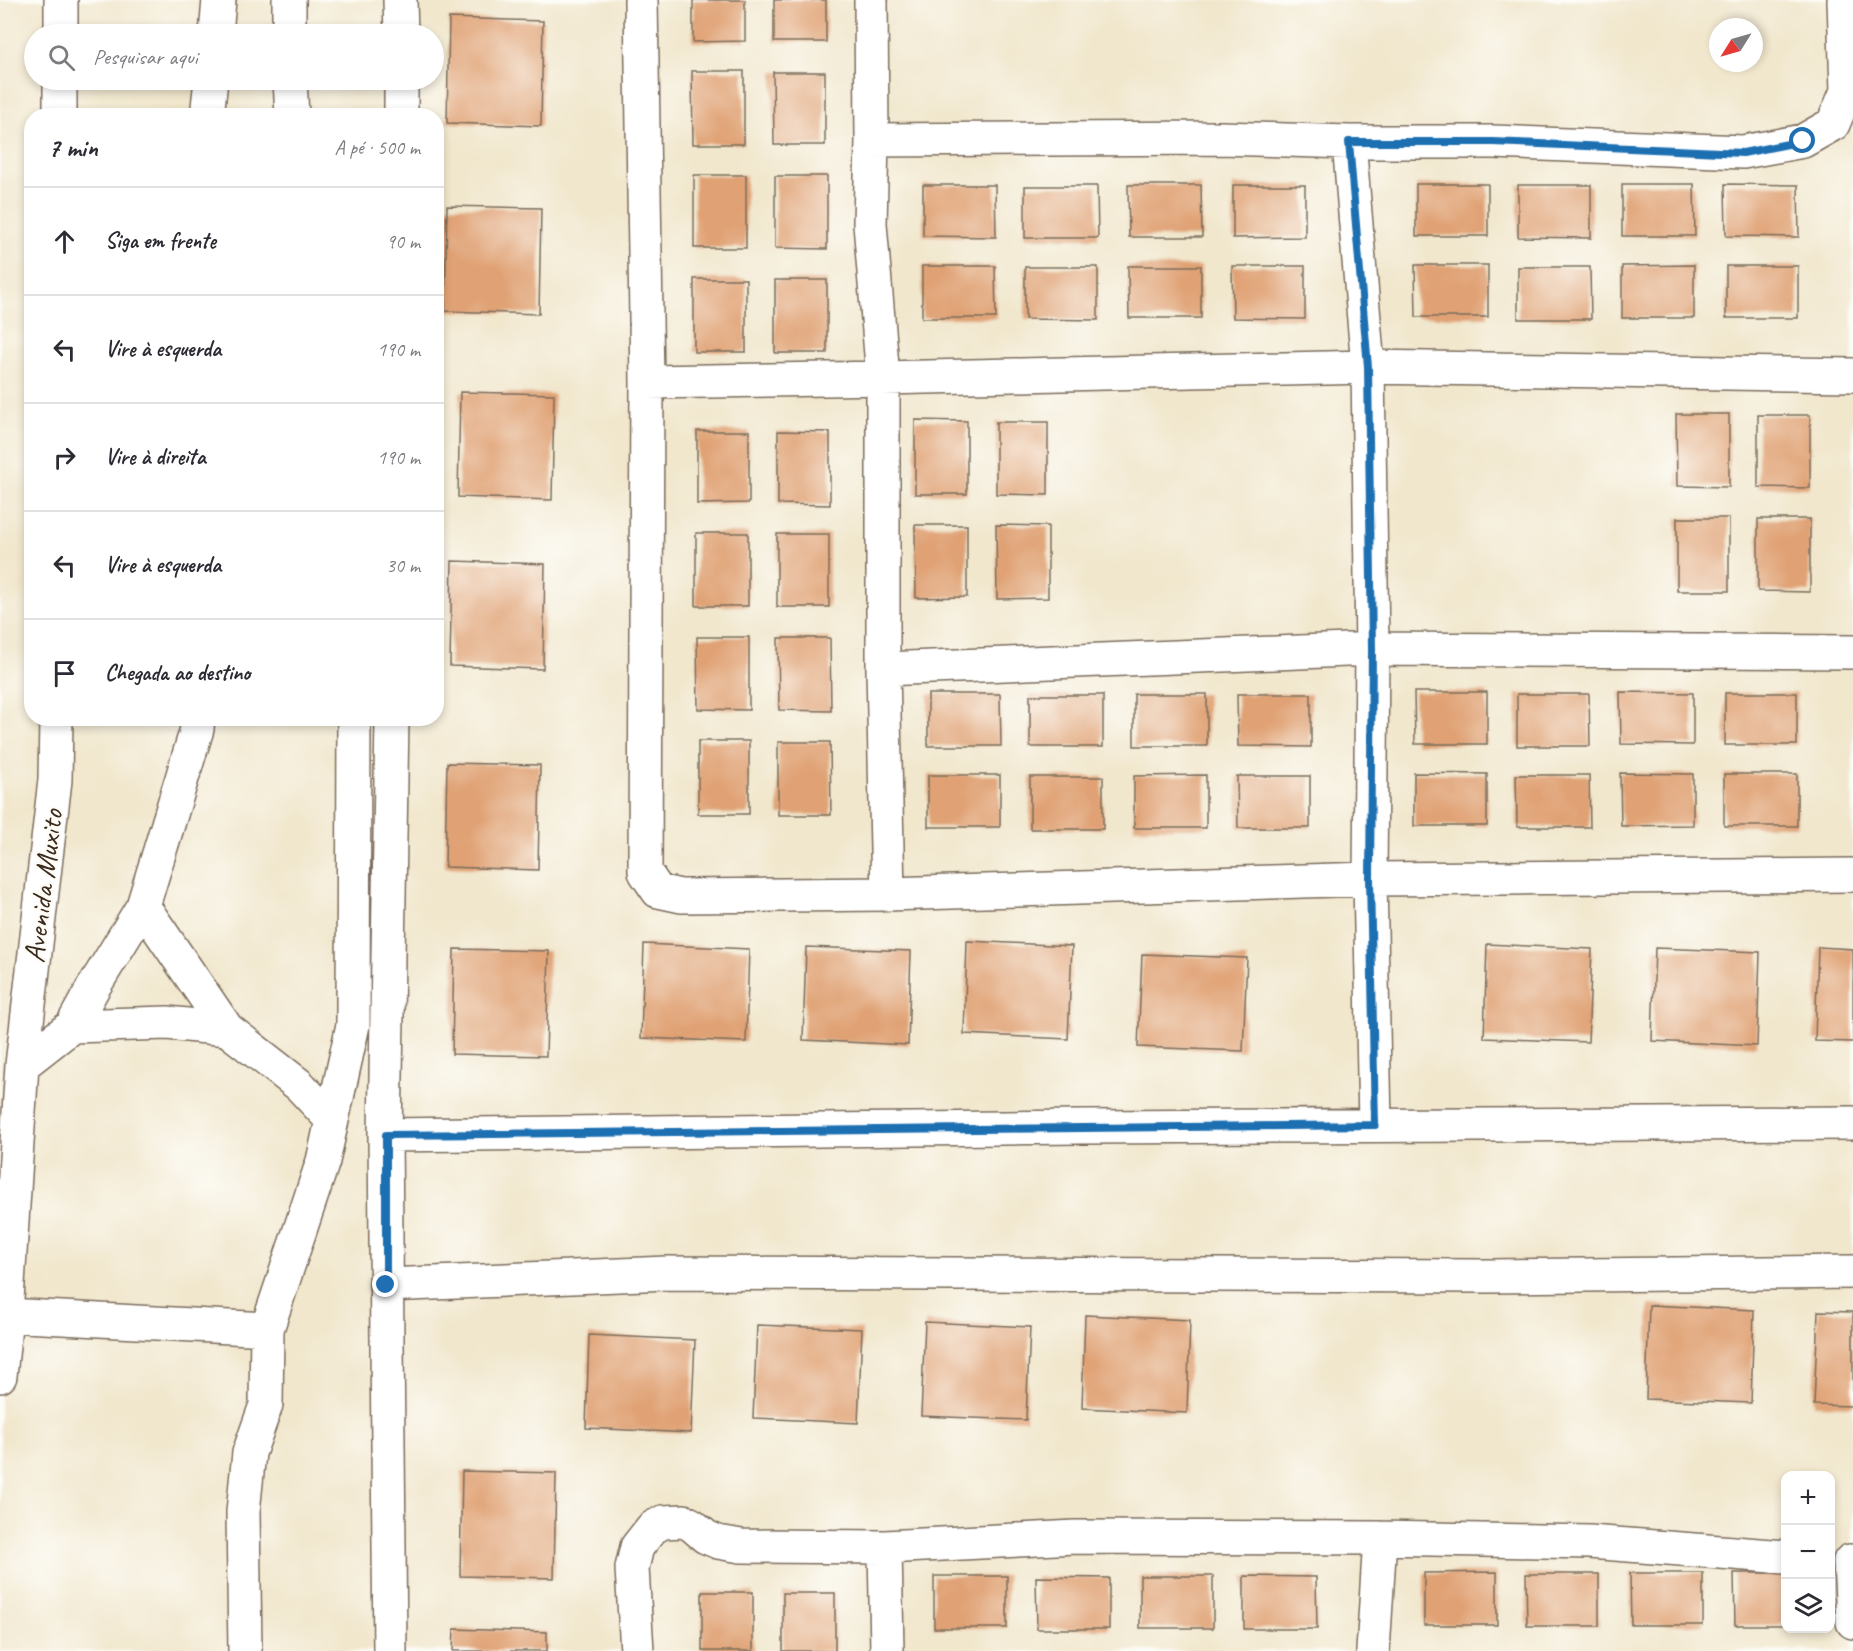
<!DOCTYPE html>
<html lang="pt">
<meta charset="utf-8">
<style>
body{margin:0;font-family:Caveat,sans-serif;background:#f2f2f3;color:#2b2b33}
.controls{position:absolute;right:18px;bottom:18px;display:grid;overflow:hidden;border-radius:12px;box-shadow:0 3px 9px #0003}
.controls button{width:54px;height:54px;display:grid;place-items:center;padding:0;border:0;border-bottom:2px solid #e1e1e2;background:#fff;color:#2b2b33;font:30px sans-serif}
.compass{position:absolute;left:1709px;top:18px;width:54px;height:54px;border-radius:50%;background:#fff;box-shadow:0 3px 9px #0003;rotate:233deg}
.stop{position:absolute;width:18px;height:18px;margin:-14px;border:4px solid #1f6fb2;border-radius:50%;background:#fff}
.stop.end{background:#1f6fb2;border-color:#fff;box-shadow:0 2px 6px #0008}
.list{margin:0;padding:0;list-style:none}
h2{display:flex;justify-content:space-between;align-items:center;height:78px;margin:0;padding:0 24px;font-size:26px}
h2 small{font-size:20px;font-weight:400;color:#7c7c81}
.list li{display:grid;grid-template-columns:39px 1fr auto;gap:18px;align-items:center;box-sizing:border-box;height:108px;padding:0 24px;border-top:2px solid #e1e1e2}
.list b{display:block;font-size:22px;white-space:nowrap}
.list em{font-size:20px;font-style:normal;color:#7c7c81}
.icon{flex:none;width:33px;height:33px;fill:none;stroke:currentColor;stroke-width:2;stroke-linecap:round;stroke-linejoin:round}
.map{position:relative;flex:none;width:1853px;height:1651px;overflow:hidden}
.search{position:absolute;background:#fff;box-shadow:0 3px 9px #0003;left:24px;top:24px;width:420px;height:66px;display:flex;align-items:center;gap:15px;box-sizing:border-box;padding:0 21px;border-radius:33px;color:#7c7c81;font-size:22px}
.panel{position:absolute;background:#fff;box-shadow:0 3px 9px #0003;left:24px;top:108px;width:420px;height:618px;border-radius:24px}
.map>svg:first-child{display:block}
.building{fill:#e0a275}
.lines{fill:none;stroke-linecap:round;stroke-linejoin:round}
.street-casing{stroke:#7b6c5b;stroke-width:36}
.street{stroke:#fff;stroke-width:33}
.route{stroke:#1f6fb2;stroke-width:8}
.labels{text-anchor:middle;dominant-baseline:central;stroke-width:5;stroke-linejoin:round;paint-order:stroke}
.street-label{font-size:30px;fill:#3b2a1e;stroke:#fdfcf7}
</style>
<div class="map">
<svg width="1853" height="1651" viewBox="0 0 1853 1651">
<rect width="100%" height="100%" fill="#fdfcf7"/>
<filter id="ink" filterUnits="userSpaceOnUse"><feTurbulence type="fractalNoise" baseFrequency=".0167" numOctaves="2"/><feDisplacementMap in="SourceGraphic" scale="12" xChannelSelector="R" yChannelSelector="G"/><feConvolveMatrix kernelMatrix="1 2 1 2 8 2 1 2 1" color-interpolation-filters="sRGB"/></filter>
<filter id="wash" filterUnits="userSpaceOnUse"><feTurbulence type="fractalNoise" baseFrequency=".008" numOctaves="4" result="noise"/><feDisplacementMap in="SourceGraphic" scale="24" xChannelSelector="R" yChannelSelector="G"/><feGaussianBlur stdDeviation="1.35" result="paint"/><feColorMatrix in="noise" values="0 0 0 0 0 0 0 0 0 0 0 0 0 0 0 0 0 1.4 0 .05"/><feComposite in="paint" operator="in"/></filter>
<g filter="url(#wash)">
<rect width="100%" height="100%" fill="#f1e7cd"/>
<g id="blocks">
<path class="building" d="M693,0H745V41L693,42Z
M774,0H826V42H774Z
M449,18L543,21L541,126L447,123Z
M692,71H744V144H693Z
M773,72H825V145H774Z
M694,175H746V248H694Z
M775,176H827V249L775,248Z
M1416,184H1488V236H1416Z
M1622,184H1694L1695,236H1622Z
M1725,184L1798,185L1799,237L1726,236Z
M923,185H995L996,237L923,236Z
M1128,185H1201L1202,237H1129Z
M1233,185H1305V237L1233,238Z
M1518,185H1591V238L1518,237Z
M1025,186H1097L1098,238H1025Z
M447,206L541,208L539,314L445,311Z
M1415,265H1488V317H1416Z
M1694,265V318H1622V266Z
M922,266H995L996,318H922Z
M1128,266H1201V318H1129Z
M1232,266H1305V319L1233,318Z
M1726,266H1798V318H1726Z
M1025,267H1098V320L1025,319Z
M1518,267H1590L1591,319H1518Z
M694,279H746V352H694Z
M775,280H827V353H775Z
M460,392L554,394L552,500L458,497Z
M1676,414H1729V487L1677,486Z
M1758,415H1810V488L1758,487Z
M915,420L967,421V494H915Z
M996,422H1048V495L996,494Z
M697,431H749V503L697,504Z
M778,431L830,432V505L778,504Z
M1677,518H1729V591H1677Z
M1758,519H1810V592L1758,591Z
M915,525H967V597L916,598Z
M996,525L1048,526V598L997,599Z
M696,533H748V606H696Z
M777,534H829V607H777Z
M452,561L545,564L543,669L450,666Z
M697,637H749V710L698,709Z
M778,638H830L831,711L779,710Z
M1414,692H1487V744H1415Z
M1620,692L1693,693V745L1621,744Z
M1725,693H1797V745H1725Z
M928,694H1000L1001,746H928Z
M1134,694H1207V746H1134Z
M1237,694H1311V747L1238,746Z
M1517,694H1589L1590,746H1517Z
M1030,695H1103V747H1030Z
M698,741H749V814H698Z
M778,742H830L831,815H778Z
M447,763L540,765L538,870L445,867Z
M1414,773L1487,774V826H1414Z
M1620,773L1693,774V825L1621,826Z
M1724,774H1797V826H1724Z
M928,775H1000V827H928Z
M1206,775V828H1134V776Z
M1516,775H1589L1590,827H1517Z
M1237,776H1310V828H1238Z
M1030,777H1103V829H1030Z
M967,941L1072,946L1068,1039L964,1034Z
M644,944L749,949L746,1042L641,1038Z
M1487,944L1592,949L1588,1042L1484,1038Z
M806,947L911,951L908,1045L803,1040Z
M1818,947L1853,949V1042L1815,1041Z
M1655,948L1760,952L1757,1046L1652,1041Z
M454,949L549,951L546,1056L452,1054Z
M1142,954L1247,958L1243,1051L1138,1047Z
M1649,1305L1754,1310L1751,1403L1646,1399Z
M1818,1311L1853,1312V1406L1814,1405Z
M1085,1315L1190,1320L1187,1413L1082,1408Z
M925,1322L1030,1327L1026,1420L921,1416Z
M757,1325L862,1329L858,1423L753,1418Z
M589,1335L695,1340L691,1433L586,1428Z
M462,1471L556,1473L554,1578L460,1576Z
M1497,1572V1625H1424V1573Z
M1630,1573H1703V1625H1631Z
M1734,1573H1786V1625H1735Z
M1526,1574H1599V1626H1527Z
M934,1576H1007V1628H934Z
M1140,1576H1213V1628H1140Z
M1244,1576L1316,1577L1317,1629H1244Z
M1036,1577L1109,1578V1629H1037Z
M702,1592H753V1651H702Z
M783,1593H835V1651H783Z
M454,1629L547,1632V1651H453Z"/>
</g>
</g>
<g filter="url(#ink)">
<use href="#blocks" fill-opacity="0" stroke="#7b6c5b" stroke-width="1.5"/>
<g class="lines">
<g class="street-casing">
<path id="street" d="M289,0V34
M400,0L401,34
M641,0L647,382L645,872L658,891L681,896L888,894L1370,879L1853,875
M871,0L872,140L870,224L883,378V669L888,894
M61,34V0
M216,34L219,0
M290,80L292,116
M60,116V80
M207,116L211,80
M401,116V80
M872,140L1221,138L1349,142H1493L1743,152L1803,141L1833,124L1847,91L1844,0
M1349,142L1368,367L1372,649L1370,879L1375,1125
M647,382L883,378L1368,367L1853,375
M883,669L1372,649L1853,652
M143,906L227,1029
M72,1026L167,1023L227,1029L299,1085L332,1120
M22,1065L72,1026L93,988L143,906L197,729L198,718
M385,1135L1083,1127L1853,1123
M386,1285L667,1273L1489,1276L1853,1272
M6,1315L267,1329
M0,1376L6,1315L22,1065L55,780L56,718
M885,1547L887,1651
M1850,1561L1853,1622
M245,1651L243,1512L249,1453L266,1405L267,1329L323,1161L353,1025L354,718
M390,1651L385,1135L392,718
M637,1651L632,1568L637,1547L652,1528L663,1522L684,1521L692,1525L706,1537L718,1542L741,1546L885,1547L1075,1537L1380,1538L1589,1542L1786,1557
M1373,1651L1380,1538"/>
</g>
<use href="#street" class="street"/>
</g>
</g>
<g class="lines" filter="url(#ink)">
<path class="route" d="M386,1285V1135L1375,1125L1370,879L1372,649L1368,367L1349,142H1493L1743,153L1803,141"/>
</g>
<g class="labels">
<g class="street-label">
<text transform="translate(43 886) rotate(-83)">Avenida Muxito</text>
</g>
</g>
</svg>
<div class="controls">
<button>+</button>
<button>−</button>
<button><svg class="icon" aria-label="layers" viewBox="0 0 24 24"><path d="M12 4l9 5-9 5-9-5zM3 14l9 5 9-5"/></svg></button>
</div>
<svg class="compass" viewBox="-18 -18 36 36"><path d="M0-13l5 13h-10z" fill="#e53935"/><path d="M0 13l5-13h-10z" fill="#7c7c81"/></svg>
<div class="stop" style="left:1803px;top:141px"></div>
<div class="stop end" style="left:386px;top:1285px"></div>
<div class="search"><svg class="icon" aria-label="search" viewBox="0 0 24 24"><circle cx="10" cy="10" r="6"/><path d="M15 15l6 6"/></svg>Pesquisar aqui</div>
<section class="panel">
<h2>7 min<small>A pé · 500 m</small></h2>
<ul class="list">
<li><svg class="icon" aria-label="ahead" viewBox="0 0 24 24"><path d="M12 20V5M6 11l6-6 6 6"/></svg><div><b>Siga em frente</b></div><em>90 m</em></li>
<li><svg class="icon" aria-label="left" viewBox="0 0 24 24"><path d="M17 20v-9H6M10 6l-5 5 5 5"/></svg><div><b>Vire à esquerda</b></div><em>190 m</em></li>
<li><svg class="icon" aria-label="right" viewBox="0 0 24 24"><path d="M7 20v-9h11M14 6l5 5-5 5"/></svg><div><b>Vire à direita</b></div><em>190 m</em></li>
<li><svg class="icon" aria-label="left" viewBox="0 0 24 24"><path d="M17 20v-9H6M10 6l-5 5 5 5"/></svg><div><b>Vire à esquerda</b></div><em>30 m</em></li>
<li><svg class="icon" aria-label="arrive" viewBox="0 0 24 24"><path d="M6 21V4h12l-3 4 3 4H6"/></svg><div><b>Chegada ao destino</b></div></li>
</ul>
</section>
</div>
